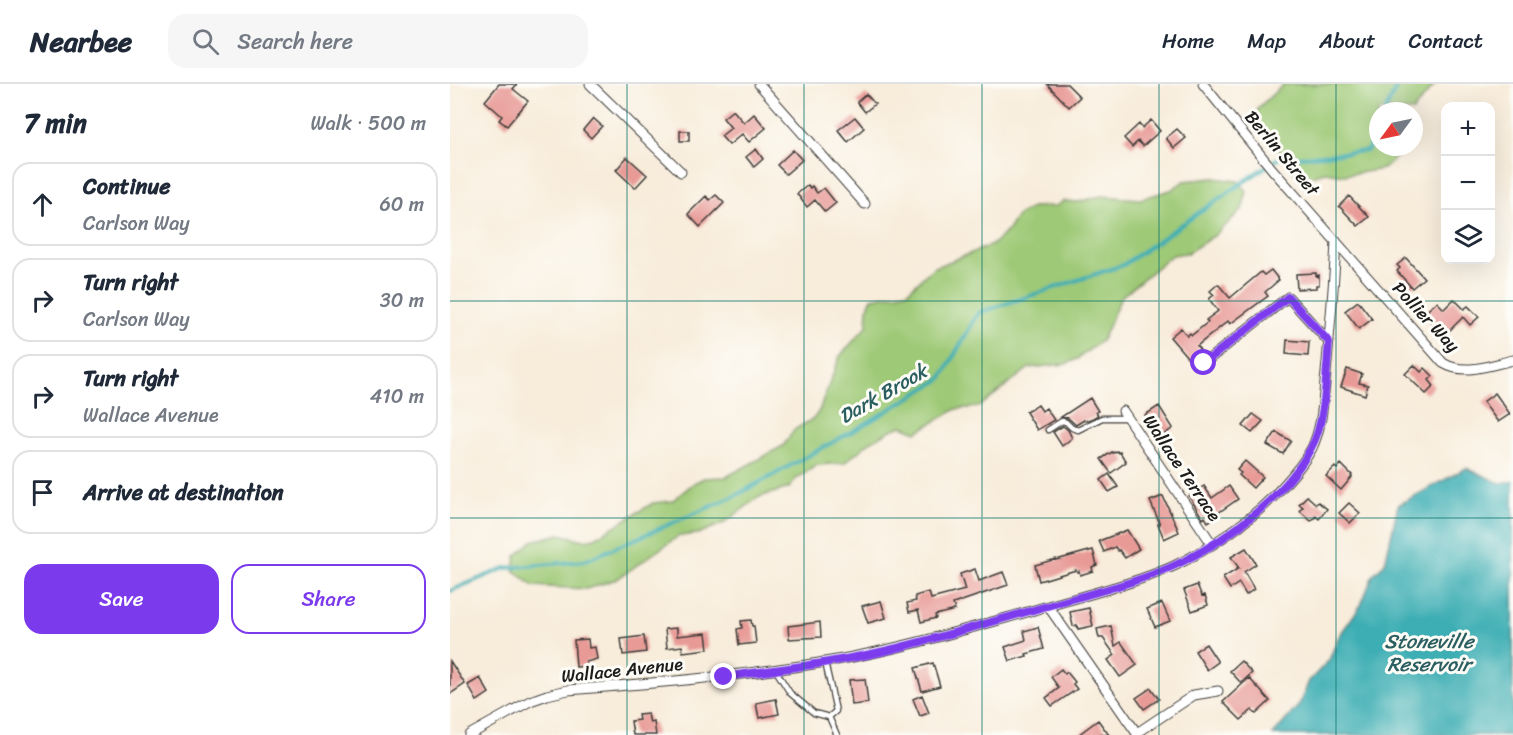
<!DOCTYPE html>
<meta charset="utf-8">
<style>
body{margin:0;font-family:Sriracha,sans-serif;background:#f6f6f7;color:#1f2937}
.controls{position:absolute;right:18px;top:18px;display:grid;overflow:hidden;border-radius:12px;box-shadow:0 6px 24px #0002}
.controls button{width:54px;height:54px;display:grid;place-items:center;padding:0;border:0;border-bottom:2px solid #e0e1e3;background:#fff;color:#1f2937;font:30px sans-serif}
.compass{position:absolute;left:919px;top:18px;width:54px;height:54px;border-radius:50%;background:#fff;box-shadow:0 6px 24px #0002;rotate:237deg}
.stop{position:absolute;width:18px;height:18px;margin:-14px;border:4px solid #7c3aed;border-radius:50%;background:#fff}
.stop.end{background:#7c3aed;border-color:#fff;box-shadow:0 2px 6px #0008}
.list{margin:0;padding:0;list-style:none}
h2{display:flex;justify-content:space-between;align-items:center;height:78px;margin:0;padding:0 24px;font-size:26px}
h2 small{font-size:20px;font-weight:400;color:#747a83}
.list li{display:grid;grid-template-columns:39px 1fr auto;gap:18px;align-items:center;box-sizing:border-box;height:84px;margin:0 12px 12px;padding:0 12px;border:2px solid #e0e1e3;border-radius:18px}
.list b{display:block;font-size:22px;white-space:nowrap}
.list p{margin:0;font-size:20px;white-space:nowrap;color:#747a83}
.list em{font-size:20px;font-style:normal;color:#747a83}
.actions{display:flex;gap:12px;padding:18px 24px}
.actions a{flex:1;padding:14px 0;border:2px solid #7c3aed;border-radius:18px;text-align:center;font-size:21px;color:#7c3aed}
.actions .main{background:#7c3aed;color:#fff}
.icon{flex:none;width:33px;height:33px;fill:none;stroke:currentColor;stroke-width:2;stroke-linecap:round;stroke-linejoin:round}
.map{position:relative;flex:none;width:1063px;height:651px;overflow:hidden}
header{display:flex;align-items:center;gap:36px;box-sizing:border-box;height:84px;padding:0 30px;background:#fff;border-bottom:2px solid #e0e1e3}
header strong{font-size:28px}
nav{display:flex;gap:33px;margin-inline-start:auto;font-size:21px}
.search{width:420px;height:54px;background:#f6f6f7;display:flex;align-items:center;gap:15px;box-sizing:border-box;padding:0 21px;border-radius:18px;color:#747a83;font-size:22px}
main{display:flex}
aside{flex:1;background:#fff}
.map>svg:first-child{display:block}
.green{fill:#9ec976;stroke:#5d7249;stroke-width:1.5}
.water{fill:#3caeb4;stroke:#2c6568;stroke-width:1.5}
.lines{fill:none;stroke-linecap:round;stroke-linejoin:round}
.stream{stroke:#3caeb4;stroke-width:4}
.building{fill:#e89a96}
.service-casing{stroke:#3d3b38;stroke-width:7}
.minor-casing{stroke:#3d3b38;stroke-width:11}
.service{stroke:#fff;stroke-width:4.5}
.minor{stroke:#fff;stroke-width:9}
.route{stroke:#7c3aed;stroke-width:8}
.grid{fill:none;stroke:#0f766e;stroke-width:1.5;stroke-opacity:0.55}
.labels{text-anchor:middle;dominant-baseline:central;stroke-width:6;stroke-linejoin:round;paint-order:stroke}
.street-label{font-size:18px;fill:#1c1c1c;stroke:#fdfcf7}
.water-label{font-size:20px;font-style:italic;fill:#2a5e60;stroke:#fdfcf7}
</style>
<header>
<strong>Nearbee</strong>
<div class="search"><svg class="icon" aria-label="search" viewBox="0 0 24 24"><circle cx="10" cy="10" r="6"/><path d="M15 15l6 6"/></svg>Search here</div>
<nav><a>Home</a><a>Map</a><a>About</a><a>Contact</a></nav>
</header>
<main>
<aside>
<h2>7 min<small>Walk · 500 m</small></h2>
<ul class="list">
<li><svg class="icon" aria-label="ahead" viewBox="0 0 24 24"><path d="M12 20V5M6 11l6-6 6 6"/></svg><div><b>Continue</b><p>Carlson Way</p></div><em>60 m</em></li>
<li><svg class="icon" aria-label="right" viewBox="0 0 24 24"><path d="M7 20v-9h11M14 6l5 5-5 5"/></svg><div><b>Turn right</b><p>Carlson Way</p></div><em>30 m</em></li>
<li><svg class="icon" aria-label="right" viewBox="0 0 24 24"><path d="M7 20v-9h11M14 6l5 5-5 5"/></svg><div><b>Turn right</b><p>Wallace Avenue</p></div><em>410 m</em></li>
<li><svg class="icon" aria-label="arrive" viewBox="0 0 24 24"><path d="M6 21V4h12l-3 4 3 4H6"/></svg><div><b>Arrive at destination</b></div></li>
</ul>
<div class="actions"><a class="main">Save</a><a>Share</a></div>
</aside>
<div class="map">
<svg width="1063" height="651" viewBox="0 0 1063 651">
<rect width="100%" height="100%" fill="#fdfcf7"/>
<filter id="ink" filterUnits="userSpaceOnUse"><feTurbulence type="fractalNoise" baseFrequency=".0167" numOctaves="2"/><feDisplacementMap in="SourceGraphic" scale="12" xChannelSelector="R" yChannelSelector="G"/><feConvolveMatrix kernelMatrix="1 2 1 2 8 2 1 2 1" color-interpolation-filters="sRGB"/></filter>
<filter id="wash" filterUnits="userSpaceOnUse"><feTurbulence type="fractalNoise" baseFrequency=".008" numOctaves="4" result="noise"/><feDisplacementMap in="SourceGraphic" scale="24" xChannelSelector="R" yChannelSelector="G"/><feGaussianBlur stdDeviation="1.35" result="paint"/><feColorMatrix in="noise" values="0 0 0 0 0 0 0 0 0 0 0 0 0 0 0 0 0 1.4 0 .05"/><feComposite in="paint" operator="in"/></filter>
<g filter="url(#wash)">
<rect width="100%" height="100%" fill="#f8ecda"/>
<path class="green" d="M834,0H985L963,27H928V63H954L953,67L933,85L894,91L875,88L862,92L846,89L825,63L806,34L808,24Z
M764,94L788,97L797,107L792,126L764,152L737,169L722,171L671,213L652,256L627,275L616,280L579,284L529,323L506,325L467,348L452,342L441,346L420,358L394,379L367,381L345,396L339,404L309,413L274,439L248,450L229,452L167,495L136,505L83,502L64,486L66,472L82,457L110,450L134,456L145,454L203,419L222,417L244,399L254,394L276,393L333,362L344,346L364,334L369,327L390,272L417,242L418,223L422,214L457,208L483,184L542,161L558,146L567,132L583,123L606,122L613,117L628,118L651,112L690,115L721,106L734,97Z"/>
<path class="water" d="M1016,384L1050,399L1063,397V651H823L849,621L859,597L879,576L889,552L911,521L923,491L935,479L948,421Z"/>
<g class="lines">
<path class="stream" d="M935,27L948,0
M0,507L55,484L134,477L283,413L405,346L491,295L528,229L673,181L827,75L917,67L928,43"/>
</g>
<g id="blocks">
<path class="building" d="M49,0H67L63,5L78,17L57,42L49,36L52,32L35,17Z
M597,0H617L630,13L619,23Z
M416,10L425,20L415,28L407,18Z
M283,26L294,39L304,30L316,44L299,58L292,50L279,61L271,52L281,44L273,34Z
M405,33L414,44L398,58L388,46Z
M143,34L152,42L141,54L133,46Z
M701,36L710,47L693,62L688,57L682,63L674,54L689,40L692,44Z
M727,45L736,54L724,64L716,54Z
M230,47H239V57H230Z
M306,65L313,75L304,83L296,73Z
M343,66L352,76L336,90L327,81Z
M177,73L197,91L185,104L166,86Z
M358,101L360,104L362,102L367,109L374,104L386,119L375,128L365,116L357,123L347,110Z
M266,111L274,119L250,143L238,130L256,112L260,116Z
M899,112L919,133L908,142L889,122Z
M956,174L974,194L962,204L947,187L950,184L947,181Z
M821,186L829,196L815,208L818,212L780,240L778,237L747,262L750,266L747,268L751,273L743,280L720,253L731,244L737,252L740,249L742,251L758,238L756,236L768,227L759,215L764,211L760,207L768,200L780,214L811,188L814,191Z
M866,189V192L869,191V201H866V204L847,205L846,190Z
M1004,215L1014,225L1018,222L1029,233L1020,241L1013,233L997,249L995,247L991,251L983,244L985,242L973,230L987,218L994,225Z
M908,217L922,235L909,245L895,227Z
M837,256L859,258L858,272L836,270Z
M964,281L971,288L975,284L983,292L979,296L984,302L976,310L955,290Z
M897,285L912,290L909,299L918,301L915,311L891,303Z
M1045,309L1060,330L1048,338L1033,318Z
M640,314L648,327L646,328L648,331L643,334L635,337L634,336L626,341L618,334L611,333Z
M588,321L592,327L596,324L604,336L587,346L576,328Z
M709,322L723,344L709,354L695,331Z
M803,330L813,337L802,349L793,342Z
M613,342L618,346L622,354L612,362L603,348Z
M826,348L841,357L833,370L817,361Z
M667,367L669,369L670,368L676,378L661,389L651,375L662,368L663,369Z
M795,377L813,393L803,404L789,391L791,389L787,386Z
M891,380L902,391L901,392L902,393L891,406L876,392L885,383L887,385Z
M659,390L668,403L659,408L651,396Z
M754,402L762,414L779,402L788,415L768,429L769,431L758,438L755,433L753,435L739,412Z
M713,412L729,448L714,455L708,440H710L700,417Z
M857,412L866,420L868,418L877,425L869,435L866,432L861,437L850,427L853,423L849,420Z
M899,419L910,429L900,439L889,429Z
M677,446L689,465L675,474L669,466L668,467L665,463L654,468L649,457Z
M796,464L806,480L794,488L804,505L796,511L789,499L780,505L773,494L789,484L781,473Z
M643,466L647,481L642,483L643,487L630,491L629,487L627,488L626,486L589,497L585,481L606,475V476Z
M525,485L529,497L553,488L558,501L503,520L505,526L485,531L486,534L471,538L468,526L459,528L457,519L466,517L465,512L479,508L481,515L515,506L510,490Z
M747,501L752,512L755,511L758,521L742,527L734,506Z
M431,517L436,534L418,539L412,522Z
M712,519L720,537L705,543L697,525Z
M639,524L643,542L628,545L627,541L623,542L620,528Z
M301,536L302,542H304L306,559L289,561L287,545L292,544L291,537Z
M370,538L371,553L339,555L338,542Z
M661,542L665,562L671,558L687,581L670,593L658,576L665,571L653,554H649L647,545Z
M588,543L594,565L576,570L577,572L560,577L555,563L576,556L574,547Z
M227,544V552L256,549L258,565L233,568L232,562L217,564L215,545Z
M194,552L196,568L173,571L171,555Z
M138,555L139,564L145,563L147,575L136,578V582L126,583L124,556Z
M756,560L768,578L757,586L745,567Z
M0,577L15,600L0,610Z
M791,577L802,589L791,599L780,587Z
M483,579L490,602L472,607L465,584Z
M611,585L615,590L617,588L625,598L623,600L627,605L602,622L596,614L609,604L601,593Z
M30,594L39,609L27,617L18,601Z
M799,594L820,617L806,630L802,626L791,636L773,618Z
M415,595L418,619L402,621L399,596Z
M701,604L709,615L694,625L686,614Z
M472,611L479,629L470,632L463,615Z
M326,615L329,630L309,634L306,619Z
M198,630L200,639L204,638L206,651H183L181,637L189,636L188,631Z
M648,636L659,651H628Z"/>
</g>
</g>
<g filter="url(#ink)">
<use href="#blocks" fill-opacity="0" stroke="#3d3b38" stroke-width="1.5"/>
<g class="lines">
<g class="service-casing">
<path id="service" d="M598,346L612,337L616,338L622,344L628,346L652,334H678
M325,585L340,609L364,629L379,633L386,627L375,578
M379,633L387,651"/>
</g>
<g class="minor-casing">
<path id="minor" d="M140,0L231,88
M309,0L415,120
M753,0L822,85L993,279C1014,292 1040,281 1063,276
M754,279L838,213L879,258
M673,327L762,460
M598,522L688,651
M687,649L744,611L768,607
M19,651L80,617L97,611L118,606C206,599 294,592 381,577C451,565 520,544 588,525C634,511 681,501 724,482C758,466 798,438 824,412C838,397 852,382 862,364C873,341 873,314 876,289C880,245 884,201 886,157"/>
</g>
<use href="#service" class="service"/>
<use href="#minor" class="minor"/>
</g>
</g>
<g class="lines" filter="url(#ink)">
<path class="route" d="M274,593C329,585 385,579 439,566C494,553 547,536 601,521C645,508 692,498 734,477C780,454 837,410 861,364C876,338 876,288 879,258L838,213L754,279"/>
</g>
<path class="grid" d="M177,0V651M354,0V651M532,0V651M709,0V651M886,0V651M0,217H1063M0,434H1063"/>
<g class="labels">
<g class="street-label">
<text transform="translate(832 69) rotate(50)">Berlin Street</text>
<text transform="translate(976 233) rotate(47)">Pollier Way</text>
<text transform="translate(732 384) rotate(56)">Wallace Terrace</text>
<text transform="translate(172 586) rotate(-6)">Wallace Avenue</text>
</g>
<g class="water-label">
<text transform="translate(433 310) rotate(-30)">Dark Brook</text>
<text x="979" y="557">Stoneville<tspan x="979" dy="23">Reservoir</tspan></text>
</g>
</g>
</svg>
<div class="controls">
<button>+</button>
<button>−</button>
<button><svg class="icon" aria-label="layers" viewBox="0 0 24 24"><path d="M12 4l9 5-9 5-9-5zM3 14l9 5 9-5"/></svg></button>
</div>
<svg class="compass" viewBox="-18 -18 36 36"><path d="M0-13l5 13h-10z" fill="#e53935"/><path d="M0 13l5-13h-10z" fill="#747a83"/></svg>
<div class="stop" style="left:754px;top:279px"></div>
<div class="stop end" style="left:274px;top:593px"></div>
</div>
</main>
